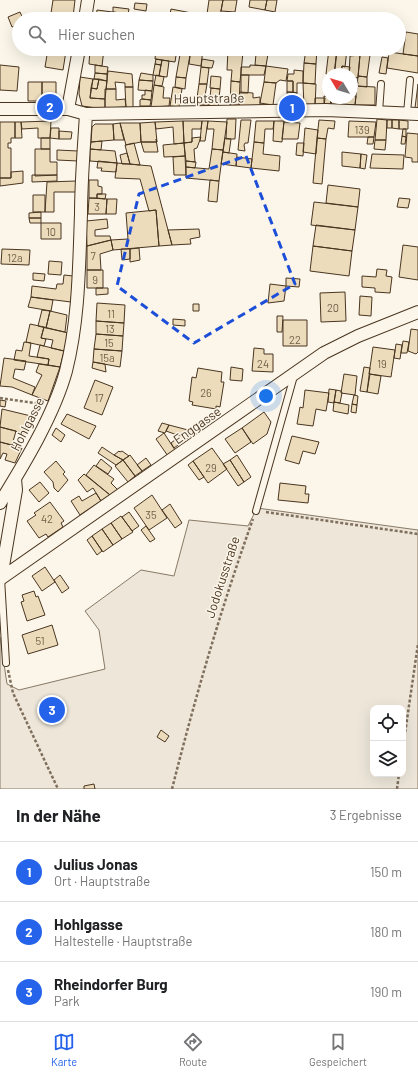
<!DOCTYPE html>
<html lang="de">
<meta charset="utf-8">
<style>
body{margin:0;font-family:Barlow,sans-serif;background:#f2f2f2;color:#202124}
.controls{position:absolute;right:12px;bottom:12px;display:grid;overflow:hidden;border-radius:8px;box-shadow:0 4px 16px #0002}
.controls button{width:36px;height:36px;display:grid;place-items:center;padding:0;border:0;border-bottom:1px solid #e0e0e0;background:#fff;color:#202124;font:20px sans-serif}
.compass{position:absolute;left:322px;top:68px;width:36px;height:36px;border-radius:50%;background:#fff;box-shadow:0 4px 16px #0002;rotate:308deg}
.you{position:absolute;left:266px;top:396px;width:14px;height:14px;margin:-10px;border:3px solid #fff;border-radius:50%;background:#1a73e8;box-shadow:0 0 0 6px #1a73e833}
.badge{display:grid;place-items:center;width:26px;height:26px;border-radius:50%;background:#2563eb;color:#fff;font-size:13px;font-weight:700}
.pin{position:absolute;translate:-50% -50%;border:2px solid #fff;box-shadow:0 1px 4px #0006}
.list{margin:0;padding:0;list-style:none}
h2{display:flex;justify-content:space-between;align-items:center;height:52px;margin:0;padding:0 16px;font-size:17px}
h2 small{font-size:13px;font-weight:400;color:#757577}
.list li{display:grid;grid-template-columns:26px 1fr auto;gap:12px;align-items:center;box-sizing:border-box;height:60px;padding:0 16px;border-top:1px solid #e0e0e0}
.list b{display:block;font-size:15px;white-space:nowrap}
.list p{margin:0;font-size:13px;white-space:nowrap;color:#757577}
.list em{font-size:13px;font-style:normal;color:#757577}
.icon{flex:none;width:22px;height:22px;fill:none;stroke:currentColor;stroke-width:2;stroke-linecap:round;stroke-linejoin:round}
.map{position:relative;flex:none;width:418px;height:789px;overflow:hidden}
.search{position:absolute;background:#fff;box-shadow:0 4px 16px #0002;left:12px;right:12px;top:12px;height:44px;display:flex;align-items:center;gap:10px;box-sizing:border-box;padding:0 14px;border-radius:22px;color:#757577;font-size:15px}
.sheet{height:232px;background:#fff}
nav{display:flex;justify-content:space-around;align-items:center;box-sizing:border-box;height:56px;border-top:1px solid #e0e0e0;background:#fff;font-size:11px;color:#757577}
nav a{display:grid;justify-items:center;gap:2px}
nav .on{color:#2563eb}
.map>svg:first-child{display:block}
.green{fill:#ede6d9;stroke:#887966;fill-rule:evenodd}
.building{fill:#ecdcbc;stroke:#4a3520}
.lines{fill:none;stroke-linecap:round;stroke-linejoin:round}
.service-casing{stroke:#4a3520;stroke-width:8}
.minor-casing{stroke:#4a3520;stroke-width:14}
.path{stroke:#7f6f5c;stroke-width:2.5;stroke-dasharray:3 2;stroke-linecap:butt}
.service{stroke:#fbf6e9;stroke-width:6}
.minor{stroke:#fbf6e9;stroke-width:12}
.marked{fill:none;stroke:#1d4ed8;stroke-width:3;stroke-dasharray:8 5;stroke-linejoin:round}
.labels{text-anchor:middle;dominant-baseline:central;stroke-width:3;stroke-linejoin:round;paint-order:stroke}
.number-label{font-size:11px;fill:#725f47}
.street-label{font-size:13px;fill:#4a3520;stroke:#fbf6e9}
</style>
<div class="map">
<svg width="418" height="789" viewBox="0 0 418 789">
<rect width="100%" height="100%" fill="#fbf6e9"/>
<path class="green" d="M257,508L418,530V789H0V637L7,684L19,690L105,669L99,630L85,611L141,570L174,576L189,520L248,526ZM373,708H403V774H373Z"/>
<path class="building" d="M53,0H75L73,17L51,13Z
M209,0H223L220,16L207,14Z
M223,0H237L235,12L221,11Z
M250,0H267L265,10L249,7Z
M267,0H277L275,12L265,10Z
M135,3L147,4L146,11L134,9Z
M113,7L129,9L128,14L113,12Z
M171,9L207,16V19H169Z
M97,10L128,14V19H96Z
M20,12L23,19H19V24L12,27L8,17Z
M52,13L72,16L71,19H51Z
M333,14L341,15V19H332Z
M406,32L418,34V56L403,54Z
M48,49L66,51L63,70L45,67Z
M90,49H111H104L102,66L89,64Z
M156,49H177L175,62L155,59Z
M181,49H191L186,78L176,77Z
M191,49H203L201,66L189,64Z
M306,49H317L316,64L304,63Z
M329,49H337L334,74L328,75L326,74Z
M337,49H347L345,67L342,66V71L335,70Z
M228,50L243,52L240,82L231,81L232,70H227Z
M359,51H370V55H360Z
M389,52L418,56V73L387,68Z
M256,54H268L266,66L255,65Z
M360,55H370L367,77L358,76Z
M360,55L358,78L352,77V74H349L350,56Z
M382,57L388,58L386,74L379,73Z
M156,59L162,60L161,65L155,64Z
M202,59L214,61L212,68L201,67Z
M162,60L169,61L167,77L159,76Z
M304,63L316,64L315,84L303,83Z
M155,64L161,65L159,76L153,75Z
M0,65L19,67L17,91L0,90Z
M95,65L108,67L107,74L95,73Z
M250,65L266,66L264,75H241V67H250Z
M266,66L288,69L286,81L280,80L276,83L264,82Z
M342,66L350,67L349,74H341Z
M201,67L209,68L207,84H199Z
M294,70L303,71V83H297V93L293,92V81H287L288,74H294Z
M108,71L132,74L133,87H125V83L115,82L116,89H106Z
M95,73L107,74V81L94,79Z
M141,73L153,75V81L139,80Z
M156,75L164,77L162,86L154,85Z
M241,75H249L248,93H241Z
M211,76L221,77L220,89L210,88Z
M358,76L367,77V87L357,86Z
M80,77L93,79L90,98L105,99V109L82,106L79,94Z
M176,77L186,78L185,89L175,87Z
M93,79H99L97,89L91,88Z
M99,79L107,81L105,99L90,98L91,88L97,89Z
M139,80L153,81L152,91L138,90Z
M231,81L240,82L239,105H230Z
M287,81H293V92H287Z
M353,81L358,82L357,89L352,88Z
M28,82H42V101H28Z
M42,82H56V101H42Z
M264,82L276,83L273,105L260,103Z
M303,83L316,84L315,108L304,107Z
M199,84H207L205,96H210L208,105H196Z
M418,84V108H415Z
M154,85L164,87L163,98H170L169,106L151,107Z
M357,86L375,87V105H355Z
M125,87H133V108H126Z
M173,87L182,89L179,107L170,106Z
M211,88L220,89L218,108L209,107Z
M105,89H116V100L125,99L126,107L105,108Z
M145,90L152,91L151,100L142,99V95H145Z
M240,92L253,93V98L260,97V106L239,107Z
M287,92L297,93V106H287Z
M324,96L331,98L330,107H324Z
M352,96H356L355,105L342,104V108H331L332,98H352Z
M315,98H325L324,107L315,106Z
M142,99L151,100L150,106H140V100Z
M227,119H236L235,139H226Z
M377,119L387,120L386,140H375Z
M241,120H251L248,143H245L244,145L245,151L238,150Z
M319,120L335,121L334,129L328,128L326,139L317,138Z
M387,120H392V128H387Z
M392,120H399V129L392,128Z
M399,120L408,121V129H399Z
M51,121L50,138H38V128L22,129L21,122Z
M183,121H202L201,129H192V142L184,143Z
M183,121L184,143L174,144L173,127L156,129L155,122Z
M202,121H208L205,141H200Z
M208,121L227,122L223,150L212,149L214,129H207Z
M256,121H274L273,129H265L264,143L254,142Z
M274,121H284L282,142L273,141Z
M349,121L376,122L374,137H348Z
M0,122H15V138H11V143H8V148H11V178H0Z
M15,122H21L22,138H15Z
M155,122L157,142H141L140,123Z
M284,122L300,123L298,139H282Z
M120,123H140L141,142L126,145Z
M120,123L124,140H114L113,124Z
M95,124H113L114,140L91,142L92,127Z
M51,128H59V139L50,138Z
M305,128L318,130L316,154L303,152Z
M403,129H406V137L402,136Z
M59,131L72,132L71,139H59Z
M407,133L418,134V162H412V158L405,157Z
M402,136L406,137L405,144H401Z
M201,137L197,148L194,149L195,162L186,161L184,143L192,142V138Z
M368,137H374L373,144H367Z
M41,138H50V149H41Z
M225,138L231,139L229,153L223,152Z
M317,138L326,139L322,184L313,183Z
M156,139L158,152H144L141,142H157Z
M375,140H386L385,150L374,149Z
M102,141L101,150L90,149L91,142Z
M254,142L264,143L263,154L280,156L279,171L251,168Z
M134,143L140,165L130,164L127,153L125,145Z
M184,143L185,156L164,157L163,145Z
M297,143H304L303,156L296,155Z
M35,149H50V162H57V175L35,176Z
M90,149L115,151L117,163L90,161Z
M212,149L223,150L219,181L186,178V167L209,169Z
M57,150L78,151V161L57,160Z
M223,152L237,154L236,166L221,164Z
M342,152L361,154L360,168L342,166Z
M127,153L130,164H122L120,155Z
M361,154L367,155L365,169L360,168Z
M372,154L404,155L403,169L370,168Z
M185,156L186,175H174L173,157Z
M237,157L252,159L251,168L236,166Z
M98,161L117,163L116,172L101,171L102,168H97Z
M186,161L196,162L195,168L186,167Z
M117,163L151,166L172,245L159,246L156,210L149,211L140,179L115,178Z
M23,171V183L0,186V178H11V172Z
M32,175H57V181L32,182Z
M89,180H98V186L102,187V194H97V198H89Z
M210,180L219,181L217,202L208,201Z
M76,181V192H54V212H45L47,182Z
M328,185L360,189L358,207L326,203Z
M97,194H106L105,199L97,198Z
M33,195H45V212H33Z
M89,198L107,199L106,214H88Z
M399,198L410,199L408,208L397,207Z
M107,199H117L116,214H106Z
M314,202L358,207L355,230L311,225Z
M156,210L159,246L113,250L111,240L128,239L126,213Z
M41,212V218H29V213Z
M29,218H41V223H30Z
M107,219L108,228L95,230V236H110L111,240L87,246L86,221Z
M41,223H61V239H41Z
M316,225L355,230L352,251L313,246Z
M199,229L200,237L190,239L191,244L172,245L168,230Z
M111,240L113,250L100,254L101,270H87V246Z
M403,245L418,247V280L399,277Z
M313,246L352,251L349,276L310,271Z
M139,248L140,260L130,262V249Z
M2,249L30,250L29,265L1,264Z
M121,249H130V259L122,260Z
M49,261L62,262L61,275L48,274Z
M377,269L387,270L386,276L392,277L390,293L375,292V288L362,287V276L376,277Z
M87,270H103V288H87Z
M33,273L45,274L44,281L33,280Z
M64,275L73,276L71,302L31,297L32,286L56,289L57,284H63Z
M286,278L300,279L299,287L286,286Z
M270,284L286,286L284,301L268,303Z
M96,288H108V294L96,295Z
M345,292L346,321L321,322L320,293Z
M360,296L372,297L371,316L359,315Z
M31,297L53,300L51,311L28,307Z
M97,303L125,305L124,323L96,321Z
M193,304H199V311H193Z
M42,310L50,311L46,328L38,326Z
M50,311L67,315L65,332L46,328Z
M277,316H283L282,332H277Z
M173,319L185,320V326L173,325Z
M283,320H307V346H283Z
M96,321L124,323L123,336L96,334Z
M30,324L44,327L41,338L46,339L44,346L26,342Z
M44,327L68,333L64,351L51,348L53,340L41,338Z
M411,329L418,330V352L416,354L408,351Z
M96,334L123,336L122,351L94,349Z
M403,341L409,342L407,353H401Z
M24,342L31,343L29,356L49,359L48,365L14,360L16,350L22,351Z
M396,344L402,345L400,359L394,358Z
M40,345L64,351L60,367L48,365L49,359L37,357Z
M373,347L395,350L391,377L369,374Z
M254,348L264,349V354H273V372L252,371Z
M94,349L122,351L120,367L93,362Z
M4,358L26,361L24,370L15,369L13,378L35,387L32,395L12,387L0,386Z
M93,362L105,364L106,372L92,368Z
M39,364L60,367L48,401L32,395L42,375L36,372Z
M231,367L243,369L242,381L230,380Z
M364,367L370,368L367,392L360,391Z
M198,368L222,372L221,382H224L220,407L216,406V409L192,405L193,402L189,401L192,377L196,378Z
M344,374L357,376L355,395L341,393Z
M370,374L381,376L378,394L367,392Z
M95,380L113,387L102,415L84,408Z
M329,389L336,390L334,403L328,402Z
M305,390L329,393L326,411L316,409L313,426L297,424L300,407L303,408Z
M336,390L341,391L342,393L340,403L334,402Z
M354,395L358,396L357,405L352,404Z
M0,400L6,401L5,407L0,406Z
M334,402L349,405L348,414L333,411Z
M352,404L357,405L356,413L351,412Z
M2,409L31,416L26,434L0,427Z
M264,412L271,422L267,434L253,444L242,428Z
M67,414L96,426L89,439L61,424Z
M162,423L169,425L165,433L158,431Z
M169,425L188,430L180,436L166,431Z
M0,427L16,431L12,445L0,442Z
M56,428L65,435L61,442L52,435Z
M242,428L251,442L235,453L225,439Z
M188,430L196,432L174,448L171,443Z
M164,433L175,450L168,456L156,439Z
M292,436L319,442L315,454L303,451L299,464L285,460Z
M0,442L22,448L15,463L5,460L7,454L3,453L0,459Z
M102,447L114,455L123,460L116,465L98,453Z
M212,448L227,469L208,483L193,461Z
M119,451L120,452L122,451L129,456L123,460L114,455Z
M130,455L142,471L135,476L123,460Z
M237,455L251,477L244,482L230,460Z
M146,458L151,465L142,471L137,465Z
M101,459L112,468L108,474L96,466Z
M123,460L135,476L128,482L115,466Z
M230,460L244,482L238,486L223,464Z
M56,461L65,472L63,474L68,480L58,492L54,488L53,482L44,472Z
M193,461L204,477L199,480L188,465Z
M94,465L114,479L111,483L118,490L110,495L86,475Z
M84,474L110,495L101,501L93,488L87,492L78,480Z
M40,482L49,493L39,502L29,490Z
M280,483L306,486L305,494H309L308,503L278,500Z
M96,493L101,501L80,515L71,501L79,496L82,501Z
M152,495L167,518L149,530L134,508Z
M50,502L64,521L61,523L63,527L48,537L46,534L39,538L27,521L36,515L34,513Z
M170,504L182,523L175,528L162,510Z
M129,512L139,526L132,531L122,517Z
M121,516L133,532L122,539L111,523Z
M111,523L122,539L113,545L102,529Z
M146,526L155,539L150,542L141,530Z
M102,529L113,545L103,552L92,536Z
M92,536L102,551L97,555L87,540Z
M45,567L55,582L42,591L32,576Z
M60,575L69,588L62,593L54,580Z
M34,591L36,597L38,596L45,615L27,621L21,602L24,601L22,595Z
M52,625L58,645L28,654L22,635Z
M161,730L169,736L165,742L157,737Z
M94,784L95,789H84V786Z"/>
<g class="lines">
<g class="service-casing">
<path id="service" d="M379,112L381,84
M407,113L410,80
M256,511L294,376
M1,578L6,663"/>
</g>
<g class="minor-casing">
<path id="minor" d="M85,19L88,0
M0,109H68L86,114L326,110L418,114
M68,109L79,49
M0,503C24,464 54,415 66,371C79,319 79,267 81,214C81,181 84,147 86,114
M1,578L16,490L15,479
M0,579L324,353L358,336L418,312"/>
</g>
<path class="path" d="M0,398L41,404
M266,512L418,534
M8,670L13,693L58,789
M403,747L418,644
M172,789C195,698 221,608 253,519
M397,789L399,774"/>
<use href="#service" class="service"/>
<use href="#minor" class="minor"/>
</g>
<path class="marked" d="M246,156L295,284L194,343L117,286L139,194Z"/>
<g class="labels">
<g class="number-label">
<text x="362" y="129">139</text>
<text x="97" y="206">3</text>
<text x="51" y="231">10</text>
<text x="93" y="255">7</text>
<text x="15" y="257">12a</text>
<text x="95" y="279">9</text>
<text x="333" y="307">20</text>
<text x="111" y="313">11</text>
<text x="110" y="328">13</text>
<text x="295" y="339">22</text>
<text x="109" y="342">15</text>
<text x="107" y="357">15a</text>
<text x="263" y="363">24</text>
<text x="382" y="363">19</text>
<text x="206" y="392">26</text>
<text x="99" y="397">17</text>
<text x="211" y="467">29</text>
<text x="151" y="514">35</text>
<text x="47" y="518">42</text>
<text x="40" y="640">51</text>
</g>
<g class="street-label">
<text transform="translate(209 98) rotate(-1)">Hauptstraße</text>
<text transform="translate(27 424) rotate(-63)">Hohlgasse</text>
<text transform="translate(197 425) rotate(-35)">Enggasse</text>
<text transform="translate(222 577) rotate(-72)">Jodokusstraße</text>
</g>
</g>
</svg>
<div class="controls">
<button><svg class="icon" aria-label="locate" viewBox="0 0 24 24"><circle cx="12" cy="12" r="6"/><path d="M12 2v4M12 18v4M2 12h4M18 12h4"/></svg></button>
<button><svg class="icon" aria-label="layers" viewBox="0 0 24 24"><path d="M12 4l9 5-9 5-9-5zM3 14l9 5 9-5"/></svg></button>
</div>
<svg class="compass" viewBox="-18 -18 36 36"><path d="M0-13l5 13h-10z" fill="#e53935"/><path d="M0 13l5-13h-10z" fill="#757577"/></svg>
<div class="you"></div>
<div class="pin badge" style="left:292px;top:108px">1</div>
<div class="pin badge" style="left:50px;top:107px">2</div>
<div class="pin badge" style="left:52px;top:710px">3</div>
<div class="search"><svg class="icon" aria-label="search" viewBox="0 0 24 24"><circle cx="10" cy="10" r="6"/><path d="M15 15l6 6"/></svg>Hier suchen</div>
</div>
<section class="sheet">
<h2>In der Nähe<small>3 Ergebnisse</small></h2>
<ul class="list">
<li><span class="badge">1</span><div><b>Julius Jonas</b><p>Ort · Hauptstraße</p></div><em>150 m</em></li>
<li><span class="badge">2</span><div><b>Hohlgasse</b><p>Haltestelle · Hauptstraße</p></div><em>180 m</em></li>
<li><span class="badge">3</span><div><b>Rheindorfer Burg</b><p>Park</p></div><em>190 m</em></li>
</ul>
</section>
<nav>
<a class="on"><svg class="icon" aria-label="map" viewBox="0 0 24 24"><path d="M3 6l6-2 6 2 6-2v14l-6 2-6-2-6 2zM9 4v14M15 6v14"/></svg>Karte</a>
<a><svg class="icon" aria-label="directions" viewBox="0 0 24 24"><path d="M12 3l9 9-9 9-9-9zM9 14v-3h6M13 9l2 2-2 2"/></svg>Route</a>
<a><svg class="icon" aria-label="saved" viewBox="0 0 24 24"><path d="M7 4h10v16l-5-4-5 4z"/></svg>Gespeichert</a>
</nav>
